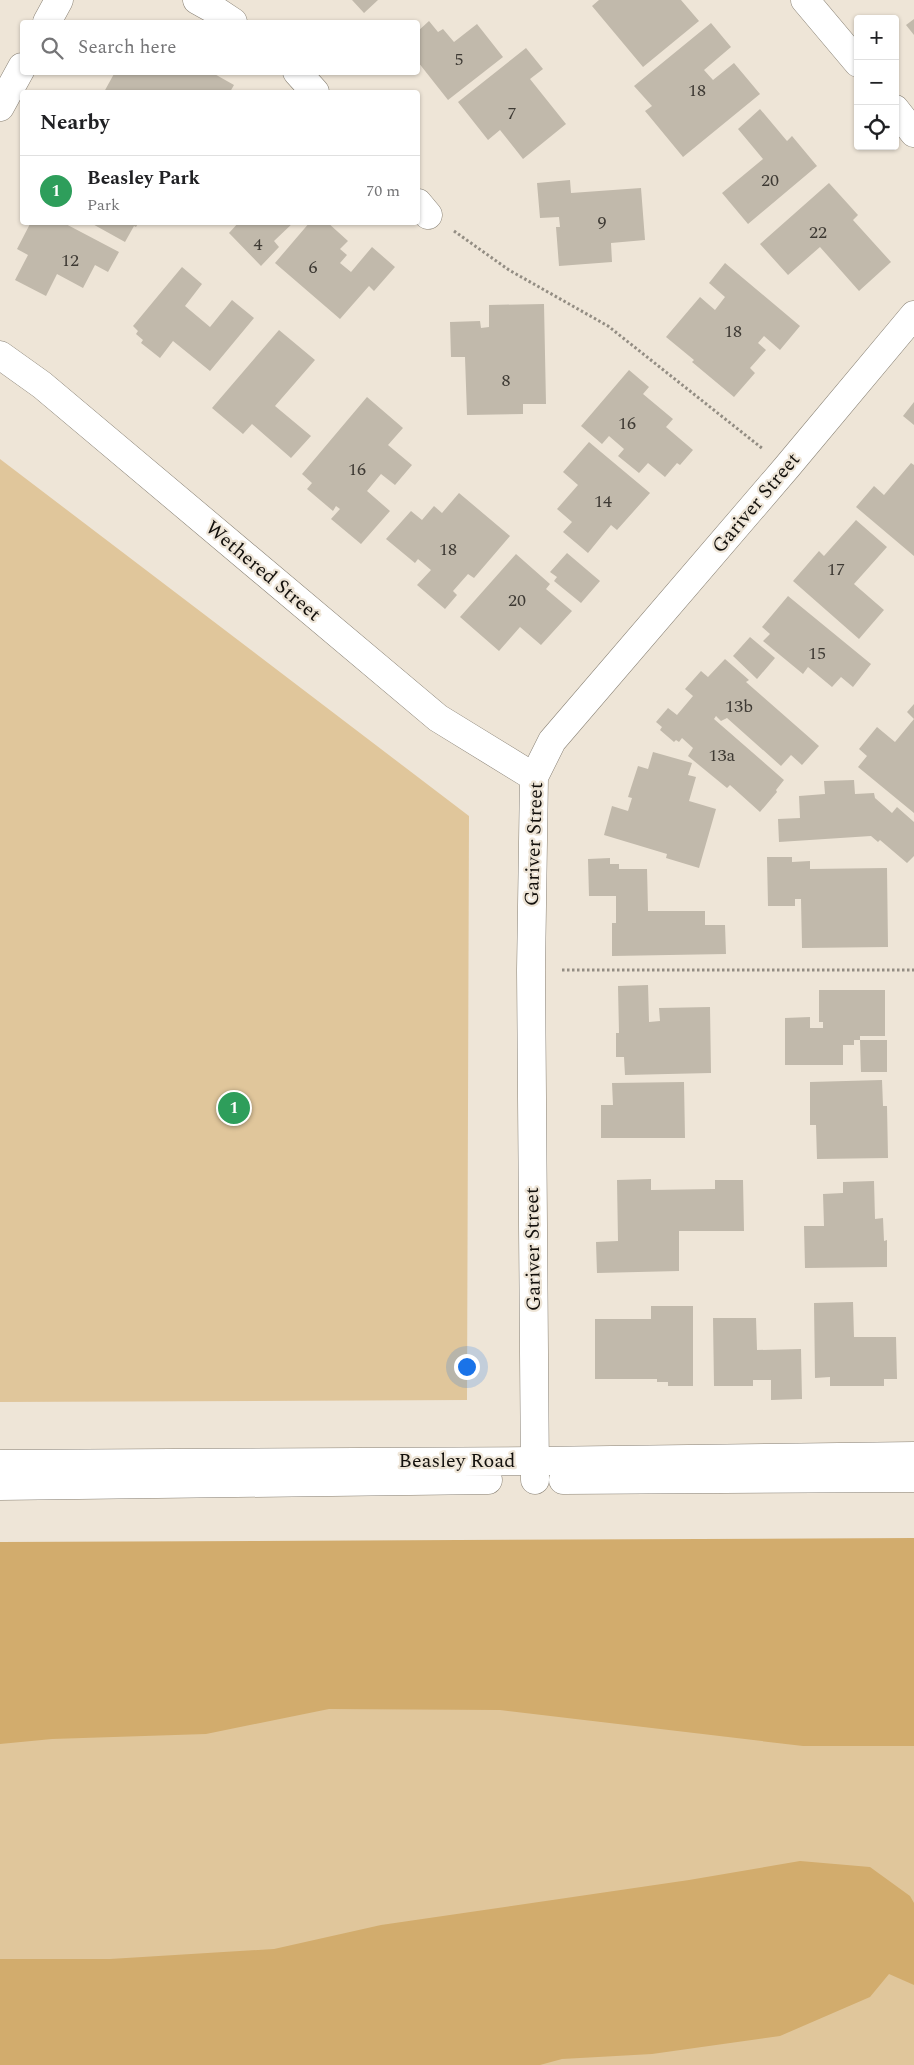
<!DOCTYPE html>
<meta charset="utf-8">
<style>
body{margin:0;font-family:Spectral,serif;background:#f2f2f2;color:#202124}
.controls{position:absolute;right:15px;top:15px;display:grid;overflow:hidden;border-radius:5px;box-shadow:0 1px 4px #0004}
.controls button{width:45px;height:45px;display:grid;place-items:center;padding:0;border:0;border-bottom:1px solid #e0e0e0;background:#fff;color:#202124;font:25px sans-serif}
.you{position:absolute;left:466px;top:1366px;width:18px;height:18px;margin:-12px;border:4px solid #fff;border-radius:50%;background:#1a73e8;box-shadow:0 0 0 8px #1a73e833}
.badge{display:grid;place-items:center;width:32px;height:32px;border-radius:50%;background:#135b8f;color:#fff;font-size:16px;font-weight:700}
.pin{position:absolute;translate:-50% -50%;border:2px solid #fff;box-shadow:0 1px 5px #0006}
.list{margin:0;padding:0;list-style:none}
h2{display:flex;justify-content:space-between;align-items:center;height:65px;margin:0;padding:0 20px;font-size:21px}
h2 small{font-size:16px;font-weight:400;color:#757577}
.list li{display:grid;grid-template-columns:32px 1fr auto;gap:15px;align-items:center;box-sizing:border-box;height:70px;padding:0 20px;border-top:1px solid #e0e0e0}
.list b{display:block;font-size:19px;white-space:nowrap}
.list p{margin:0;font-size:16px;white-space:nowrap;color:#757577}
.list em{font-size:16px;font-style:normal;color:#757577}
.icon{flex:none;width:28px;height:28px;fill:none;stroke:currentColor;stroke-width:2;stroke-linecap:round;stroke-linejoin:round}
.map{position:relative;flex:none;width:914px;height:2065px;overflow:hidden}
.search{position:absolute;background:#fff;box-shadow:0 1px 4px #0004;left:20px;top:20px;width:400px;height:55px;display:flex;align-items:center;gap:12px;box-sizing:border-box;padding:0 18px;border-radius:5px;color:#757577;font-size:19px}
.panel{position:absolute;background:#fff;box-shadow:0 1px 4px #0004;left:20px;top:90px;width:400px;height:135px;border-radius:5px}
.map>svg:first-child{display:block}
.green{fill:#e0c69b}
.forest{fill:#d2ac6d}
.building{fill:#c1b9ab}
.lines{fill:none;stroke-linecap:round;stroke-linejoin:round}
.street-casing{stroke:#888074;stroke-width:29}
.secondary-casing{stroke:#888074;stroke-width:29}
.path{stroke:#938d83;stroke-width:3;stroke-dasharray:2.5 2.5;stroke-linecap:butt}
.street{stroke:#fff;stroke-width:28}
.secondary{stroke:#fff;stroke-width:28}
.labels{text-anchor:middle;dominant-baseline:central;stroke-width:4.5;stroke-linejoin:round;paint-order:stroke}
.number-label{font-size:18px;fill:#3e3a34}
.street-label{font-size:20px;fill:#13100c;stroke:#eee5d7}
</style>
<div class="map">
<svg width="914" height="2065" viewBox="0 0 914 2065">
<rect width="100%" height="100%" fill="#eee5d7"/>
<path class="green" d="M0,459L469,816L467,1400L0,1402Z
M914,1542V2065H0V1544Z"/>
<path class="forest" d="M914,1538V1746H803L500,1710L329,1709L206,1734L52,1739L0,1744V1542Z
M800,1861L870,1867L910,1896L914,1903V1985L889,1974L870,1997L780,2036L652,2054L562,2059L540,2065H0V1959H110L274,1949L381,1925L689,1880Z"/>
<path class="building" d="M352,0H378L364,13Z
M599,0H681L699,21L643,67L592,6Z
M914,19V35L906,25Z
M429,21L438,32L443,29L454,42L477,24L503,57L448,100L418,62V31Z
M711,23L731,47L704,70L713,80L734,63L760,94L683,157L645,111L652,106L634,86Z
M526,48L543,69L530,79L566,124L523,159L500,130L488,140L458,102Z
M115,72H211L234,85L230,92H104Z
M760,109L787,141L792,136L817,166L748,224L722,193L763,159L738,129Z
M570,180L571,193L641,188L645,240L611,243L612,262L559,266L556,227H560L559,217L540,218L537,183Z
M829,183L858,215L853,220L891,262L859,291L820,247L788,275L760,244Z
M31,222H62L119,252L108,272L95,265L83,288L57,274L46,296L15,280L28,255L17,249Z
M89,222H139L136,227L134,226L125,242Z
M239,222H294L274,241L279,247L261,266L229,233Z
M310,222H327L348,241L340,249L347,255L340,263L351,272L372,247L395,267L374,291L369,286L340,319L275,263Z
M725,263L800,326L780,350L764,336L758,343L766,350L750,368L755,373L734,397L692,362L694,360L666,337L700,297L715,310L725,297L709,283Z
M182,267L202,284L185,306L210,327L232,300L254,318L210,371L173,341L160,358L141,343L143,340L136,334L138,331L133,326Z
M544,304L546,404H523V414L467,415L465,357H451L450,322L480,321L481,328L489,327V305Z
M279,330L315,360L275,406L311,436L291,458L252,424L243,434L212,408Z
M629,370L649,387L643,394L673,419L666,427L693,450L680,465L677,463L665,477L648,463L639,473L618,456L624,449L609,436L602,444L581,426Z
M367,397L403,428L388,445L412,465L395,485L381,474L367,491L390,511L361,544L331,519L340,509L336,506L333,511L307,489L312,483L302,474Z
M914,402V425L903,416Z
M589,442L650,493L617,530L611,525L588,553L563,532L572,522L557,509L578,485L563,472Z
M911,463L914,465V556L856,507L874,486L884,495Z
M459,493L510,536L474,578L468,574L453,591L457,595L445,609L417,585L431,570L418,559L415,563L386,539L411,511L422,520L434,506L442,513Z
M856,520L887,547L854,584L884,610L859,639L793,581L819,551L824,556Z
M567,553L600,581L581,603L554,581L557,577L550,572Z
M516,554L550,584L546,589L572,611L541,645L520,627L499,651L460,617Z
M788,596L871,664L853,687L841,677L832,687L808,667L803,674L763,641L770,634L762,627Z
M750,637L775,658L757,679L733,656Z
M725,659L749,680L746,682L819,746L802,765L791,755L781,766L727,718L721,721L716,716L714,719L784,780L776,790L777,792L760,812L730,785L727,788L688,756L693,748L682,738L679,742L676,740L674,742L660,730L662,727L656,722L668,708L677,715L693,696L685,689L701,671L708,677Z
M914,704V719L907,712Z
M914,719V813L858,767L867,756L859,749L877,727L895,742Z
M653,752L692,763L688,775L696,777L689,801L716,809L699,868L666,858L667,854L604,835L612,806L628,811L632,798L628,797L638,766L648,769Z
M854,780L855,794L874,793L875,798L892,813L897,807L914,822V856L907,863L880,840L878,842L871,836L779,842L778,819L800,818L799,796L825,794L824,781Z
M767,857H792V862L810,861V869L887,868L888,947L802,948L801,899H795V906H768Z
M610,858V864H619V869H647L648,911H705V925H725L726,954L612,956V923H616V896H589L588,859Z
M648,985L649,1022L660,1021L659,1008L710,1007L711,1073L625,1075L624,1057H616V1033H619L618,986Z
M819,990H885V1036H860V1040H854V1045H843V1065H785V1018L810,1017V1028H823V1022H819Z
M860,1040H887V1072H861Z
M882,1080L883,1106H887L888,1158L817,1159L816,1125H810V1082Z
M684,1082L685,1138H601V1105H613L612,1083Z
M651,1179V1190L715,1189V1180H743L744,1231H679V1271L597,1273L596,1242L618,1241L617,1180Z
M874,1181L875,1219L883,1218L884,1241L887,1240V1267L805,1268L804,1226H824L823,1194L843,1193V1182Z
M853,1302L854,1337H896L897,1379H884V1386H830V1377L815,1378L814,1303Z
M651,1306H693V1386H668V1382H657V1379H595V1319H651Z
M713,1318H756L757,1350L801,1349L802,1399L771,1400V1380H753V1386H714Z"/>
<g class="lines">
<g class="street-casing">
<path id="street" d="M197,0L215,10L233,22
M47,22L59,0
M297,72L315,92
M0,107L22,67
M418,203L428,215
M0,355L42,385L438,718L534,777
M535,1480L531,970L534,777L552,741L787,467L914,315"/>
</g>
<g class="secondary-casing">
<path id="secondary" d="M805,0L858,63
M895,109L914,133
M0,1464L535,1461L914,1456
M563,1480L914,1478
M0,1486L488,1480"/>
</g>
<path class="path" d="M454,231L509,270L608,326L763,449
M562,970H914"/>
<use href="#street" class="street"/>
<use href="#secondary" class="secondary"/>
</g>
<g class="labels">
<g class="number-label">
<text x="459" y="59">5</text>
<text x="697" y="90">18</text>
<text x="512" y="113">7</text>
<text x="770" y="180">20</text>
<text x="602" y="222">9</text>
<text x="818" y="232">22</text>
<text x="258" y="244">4</text>
<text x="70" y="260">12</text>
<text x="313" y="267">6</text>
<text x="733" y="331">18</text>
<text x="506" y="380">8</text>
<text x="627" y="423">16</text>
<text x="357" y="469">16</text>
<text x="603" y="501">14</text>
<text x="448" y="549">18</text>
<text x="836" y="569">17</text>
<text x="517" y="600">20</text>
<text x="817" y="653">15</text>
<text x="739" y="706">13b</text>
<text x="722" y="755">13a</text>
</g>
<g class="street-label">
<text transform="translate(756 503) rotate(-50)">Gariver Street</text>
<text transform="translate(263 571) rotate(40)">Wethered Street</text>
<text transform="translate(534 844) rotate(-88)">Gariver Street</text>
<text transform="translate(533 1249) rotate(-91)">Gariver Street</text>
<text x="457" y="1461">Beasley Road</text>
</g>
</g>
</svg>
<div class="controls">
<button>+</button>
<button>−</button>
<button><svg class="icon" aria-label="locate" viewBox="0 0 24 24"><circle cx="12" cy="12" r="6"/><path d="M12 2v4M12 18v4M2 12h4M18 12h4"/></svg></button>
</div>
<div class="you"></div>
<div class="pin badge" style="left:234px;top:1108px;background:#2e9e5b">1</div>
<div class="search"><svg class="icon" aria-label="search" viewBox="0 0 24 24"><circle cx="10" cy="10" r="6"/><path d="M15 15l6 6"/></svg>Search here</div>
<section class="panel">
<h2>Nearby<small></small></h2>
<ul class="list">
<li><span class="badge" style="background:#2e9e5b">1</span><div><b>Beasley Park</b><p>Park</p></div><em>70 m</em></li>
</ul>
</section>
</div>
